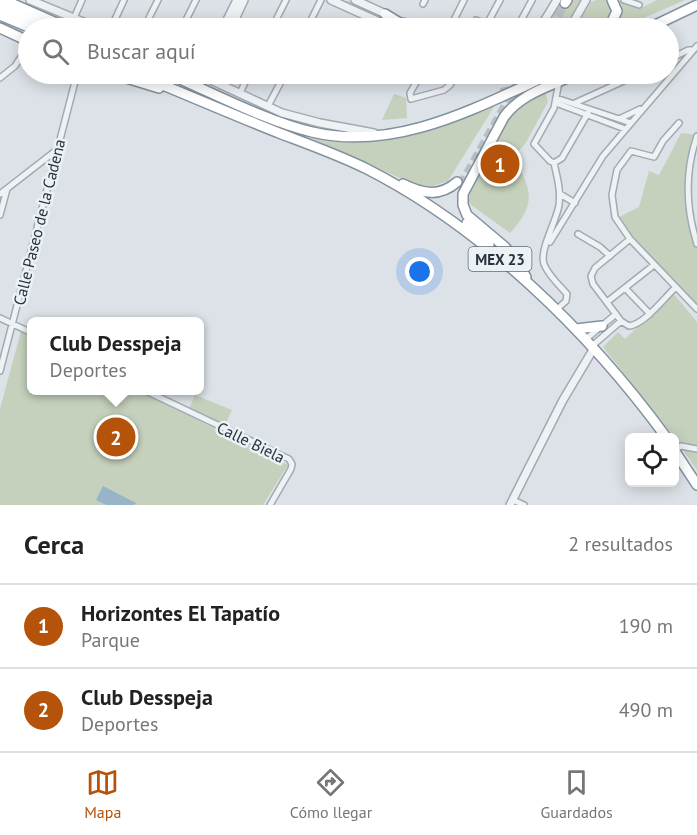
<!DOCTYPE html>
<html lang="es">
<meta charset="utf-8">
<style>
body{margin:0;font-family:"PT Sans",sans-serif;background:#f2f2f2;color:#222}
.controls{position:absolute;right:18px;bottom:18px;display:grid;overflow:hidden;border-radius:9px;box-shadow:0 3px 15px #0003}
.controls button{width:54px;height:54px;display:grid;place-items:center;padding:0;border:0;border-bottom:2px solid #e0e0e0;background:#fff;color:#222;font:30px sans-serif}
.you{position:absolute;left:420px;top:272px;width:21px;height:21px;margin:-15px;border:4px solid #fff;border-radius:50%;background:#1a73e8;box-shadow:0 0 0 9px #1a73e833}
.badge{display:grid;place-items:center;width:39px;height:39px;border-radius:50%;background:#b45309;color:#fff;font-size:20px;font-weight:700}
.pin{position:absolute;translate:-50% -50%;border:3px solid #fff;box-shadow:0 2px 6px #0006}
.popup{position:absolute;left:27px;top:317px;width:177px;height:78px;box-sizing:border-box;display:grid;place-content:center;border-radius:9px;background:#fff;filter:drop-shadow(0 2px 4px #0005);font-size:20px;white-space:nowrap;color:#767676}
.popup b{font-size:22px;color:#222}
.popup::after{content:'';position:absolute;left:50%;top:100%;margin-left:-12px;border:12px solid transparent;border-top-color:#fff}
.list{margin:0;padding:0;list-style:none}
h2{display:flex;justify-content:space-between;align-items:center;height:78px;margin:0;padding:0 24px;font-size:26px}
h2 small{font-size:20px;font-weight:400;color:#767676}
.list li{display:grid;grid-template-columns:39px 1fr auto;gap:18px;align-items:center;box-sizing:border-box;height:84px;padding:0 24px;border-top:2px solid #e0e0e0}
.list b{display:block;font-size:22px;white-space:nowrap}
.list p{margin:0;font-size:20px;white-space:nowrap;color:#767676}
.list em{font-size:20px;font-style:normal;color:#767676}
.icon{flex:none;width:33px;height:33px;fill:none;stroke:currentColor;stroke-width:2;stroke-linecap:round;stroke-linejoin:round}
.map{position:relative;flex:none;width:697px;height:505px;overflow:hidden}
.search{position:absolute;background:#fff;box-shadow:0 3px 15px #0003;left:18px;right:18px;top:18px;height:66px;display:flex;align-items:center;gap:15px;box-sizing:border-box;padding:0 21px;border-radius:33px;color:#767676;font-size:22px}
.sheet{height:246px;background:#fff}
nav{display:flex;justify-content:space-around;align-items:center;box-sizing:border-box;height:84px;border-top:2px solid #e0e0e0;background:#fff;font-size:16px;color:#767676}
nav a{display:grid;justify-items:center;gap:3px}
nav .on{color:#b45309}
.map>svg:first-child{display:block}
.green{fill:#c5d1bd}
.water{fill:#96b5c9}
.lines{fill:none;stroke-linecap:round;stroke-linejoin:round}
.trunk-tunnel{stroke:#b8bfc5;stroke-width:9;stroke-dasharray:9 4.5;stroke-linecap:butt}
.minor-casing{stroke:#a2aab1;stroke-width:8}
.tertiary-casing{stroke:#a2aab1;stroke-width:10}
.trunk-casing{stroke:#83919e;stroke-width:12}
.motorway-casing{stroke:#83919e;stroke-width:14}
.minor{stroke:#eff2f5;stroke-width:5}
.tertiary{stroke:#eff2f5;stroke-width:7}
.trunk{stroke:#fff;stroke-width:9}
.motorway{stroke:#fff;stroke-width:10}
.labels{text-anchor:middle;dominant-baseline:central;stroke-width:5;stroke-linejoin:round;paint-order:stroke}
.shield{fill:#ecf1f5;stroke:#616b75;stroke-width:1.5}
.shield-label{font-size:15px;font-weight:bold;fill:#26323e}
.street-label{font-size:16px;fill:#26323e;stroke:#ecf1f5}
</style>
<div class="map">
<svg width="697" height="505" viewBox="0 0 697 505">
<rect width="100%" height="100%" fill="#dce2e7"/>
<path class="green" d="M331,0C361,0 379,8 401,28H396Z
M560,0H584L567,28H543Z
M597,0H606L613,7L608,28H575L591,2Z
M617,0L641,8L657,0H685L621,28H615L622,6Z
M549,88L546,94L548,102L525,144L513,157C532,189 537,204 510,233L464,200L508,112Z
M394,94L406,98L407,118L382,120Z
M497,102L448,181L424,189L311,138L401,137Z
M681,133L697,135L688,184L697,241V309L633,242L615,219L639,207L649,171L659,175Z
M673,293L697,322V470L674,437L603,347L618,332L625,339Z
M21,331L32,337V390L139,391L288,465L263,505H0V409Z
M195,395L232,410L224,427L188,411Z"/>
<path class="water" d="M103,486L136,503L134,505H106L96,500Z"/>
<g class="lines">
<path class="trunk-tunnel" d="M551,28L565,3
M501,74L505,90L502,101
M461,185L523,74"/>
<g class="minor-casing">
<path id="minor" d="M624,0L639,5
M423,4L425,0
M74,18L82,0
M476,20L497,28
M487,24L500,0
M111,28L124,0
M144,28L158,0
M182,28L196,0
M272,28L286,0
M307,28L321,0
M450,28L464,0
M517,28L532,0
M668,60L688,50H693
M421,74L410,93L411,99L444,90L450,85L456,74
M0,78L15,66L28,46
M240,93L249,74
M556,98L631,123
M556,103L625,129
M575,103L639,74
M268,106L285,74
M619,119L640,109
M679,123L663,141L654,157L631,151L617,170L612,195L615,217L630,239L697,309
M697,136C685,171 686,209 697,244
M554,163L562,158L588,113
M0,194L58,149
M560,194L575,203
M0,215L7,189
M578,234L600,247L610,256
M630,239L595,268L591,276L593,284L621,321L629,326C645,324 664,298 676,287
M550,242L603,156L697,46
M625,288L650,314
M607,302L654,265
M556,310L566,301L567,294C559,285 548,275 544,264C539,250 557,220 559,205C561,190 557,177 554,163L550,161L534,144L554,108L559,82
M0,318L32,333
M586,339L616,314
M592,346L621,321
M0,371L77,74
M144,390L289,459L292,464L291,469L270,505
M675,450L681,446L697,449
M513,500L524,505"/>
</g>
<g class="tertiary-casing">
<path id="tertiary" d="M30,0L98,28
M331,0L393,28
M355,0L388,15
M404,22L418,28
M223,28L237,0
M231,28L244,0
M540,28L557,0
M570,28L586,0
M198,74L282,113L320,123L374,133
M500,79L517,74
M510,505L563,400L594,348"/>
</g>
<g class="trunk-casing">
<path id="trunk" d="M4,0L68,28
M565,3L567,0
M385,14L408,28
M0,15L31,28
M0,28L28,41
M609,28L617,11L612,0
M649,28L697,5
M113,74L159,88
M136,74C183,93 231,114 279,133C308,144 339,155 367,169C483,228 590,333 666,437
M169,74C213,93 266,121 312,132C397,152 477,107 551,74
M403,184C423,194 440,197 457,182
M467,223L489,245
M526,277L517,262L505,247L467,215L463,205V194L504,117C521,93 551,86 576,74
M576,329L602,326
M674,450L697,485"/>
</g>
<g class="motorway-casing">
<path id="motorway" d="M0,6L46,28"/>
</g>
<use href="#minor" class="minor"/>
<use href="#tertiary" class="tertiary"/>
<use href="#trunk" class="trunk"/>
<use href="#motorway" class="motorway"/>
</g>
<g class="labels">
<rect class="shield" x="468.5" y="247" width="63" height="24" rx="4.5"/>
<g class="shield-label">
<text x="500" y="259">MEX 23</text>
</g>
<g class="street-label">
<text transform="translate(39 222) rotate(-76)">Calle Paseo de la Cadena</text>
<text transform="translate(251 442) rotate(26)">Calle Biela</text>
</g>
</g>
</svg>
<div class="controls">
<button><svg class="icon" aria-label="locate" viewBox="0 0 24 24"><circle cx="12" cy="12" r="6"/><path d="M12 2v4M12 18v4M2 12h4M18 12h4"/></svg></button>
</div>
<div class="you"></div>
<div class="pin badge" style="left:500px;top:164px">1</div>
<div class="pin badge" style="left:116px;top:437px">2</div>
<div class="popup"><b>Club Desspeja</b>Deportes</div>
<div class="search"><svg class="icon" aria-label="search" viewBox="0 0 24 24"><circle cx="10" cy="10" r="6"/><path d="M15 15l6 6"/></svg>Buscar aquí</div>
</div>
<section class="sheet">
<h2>Cerca<small>2 resultados</small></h2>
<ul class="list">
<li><span class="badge">1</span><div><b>Horizontes El Tapatío</b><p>Parque</p></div><em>190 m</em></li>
<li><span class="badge">2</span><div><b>Club Desspeja</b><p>Deportes</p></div><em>490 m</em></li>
</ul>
</section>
<nav>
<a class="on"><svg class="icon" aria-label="map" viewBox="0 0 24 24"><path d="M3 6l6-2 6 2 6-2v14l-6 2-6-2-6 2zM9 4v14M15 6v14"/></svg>Mapa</a>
<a><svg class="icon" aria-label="directions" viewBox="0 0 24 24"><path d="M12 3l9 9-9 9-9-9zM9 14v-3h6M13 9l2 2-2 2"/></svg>Cómo llegar</a>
<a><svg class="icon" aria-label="saved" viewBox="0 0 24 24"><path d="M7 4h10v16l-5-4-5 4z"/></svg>Guardados</a>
</nav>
